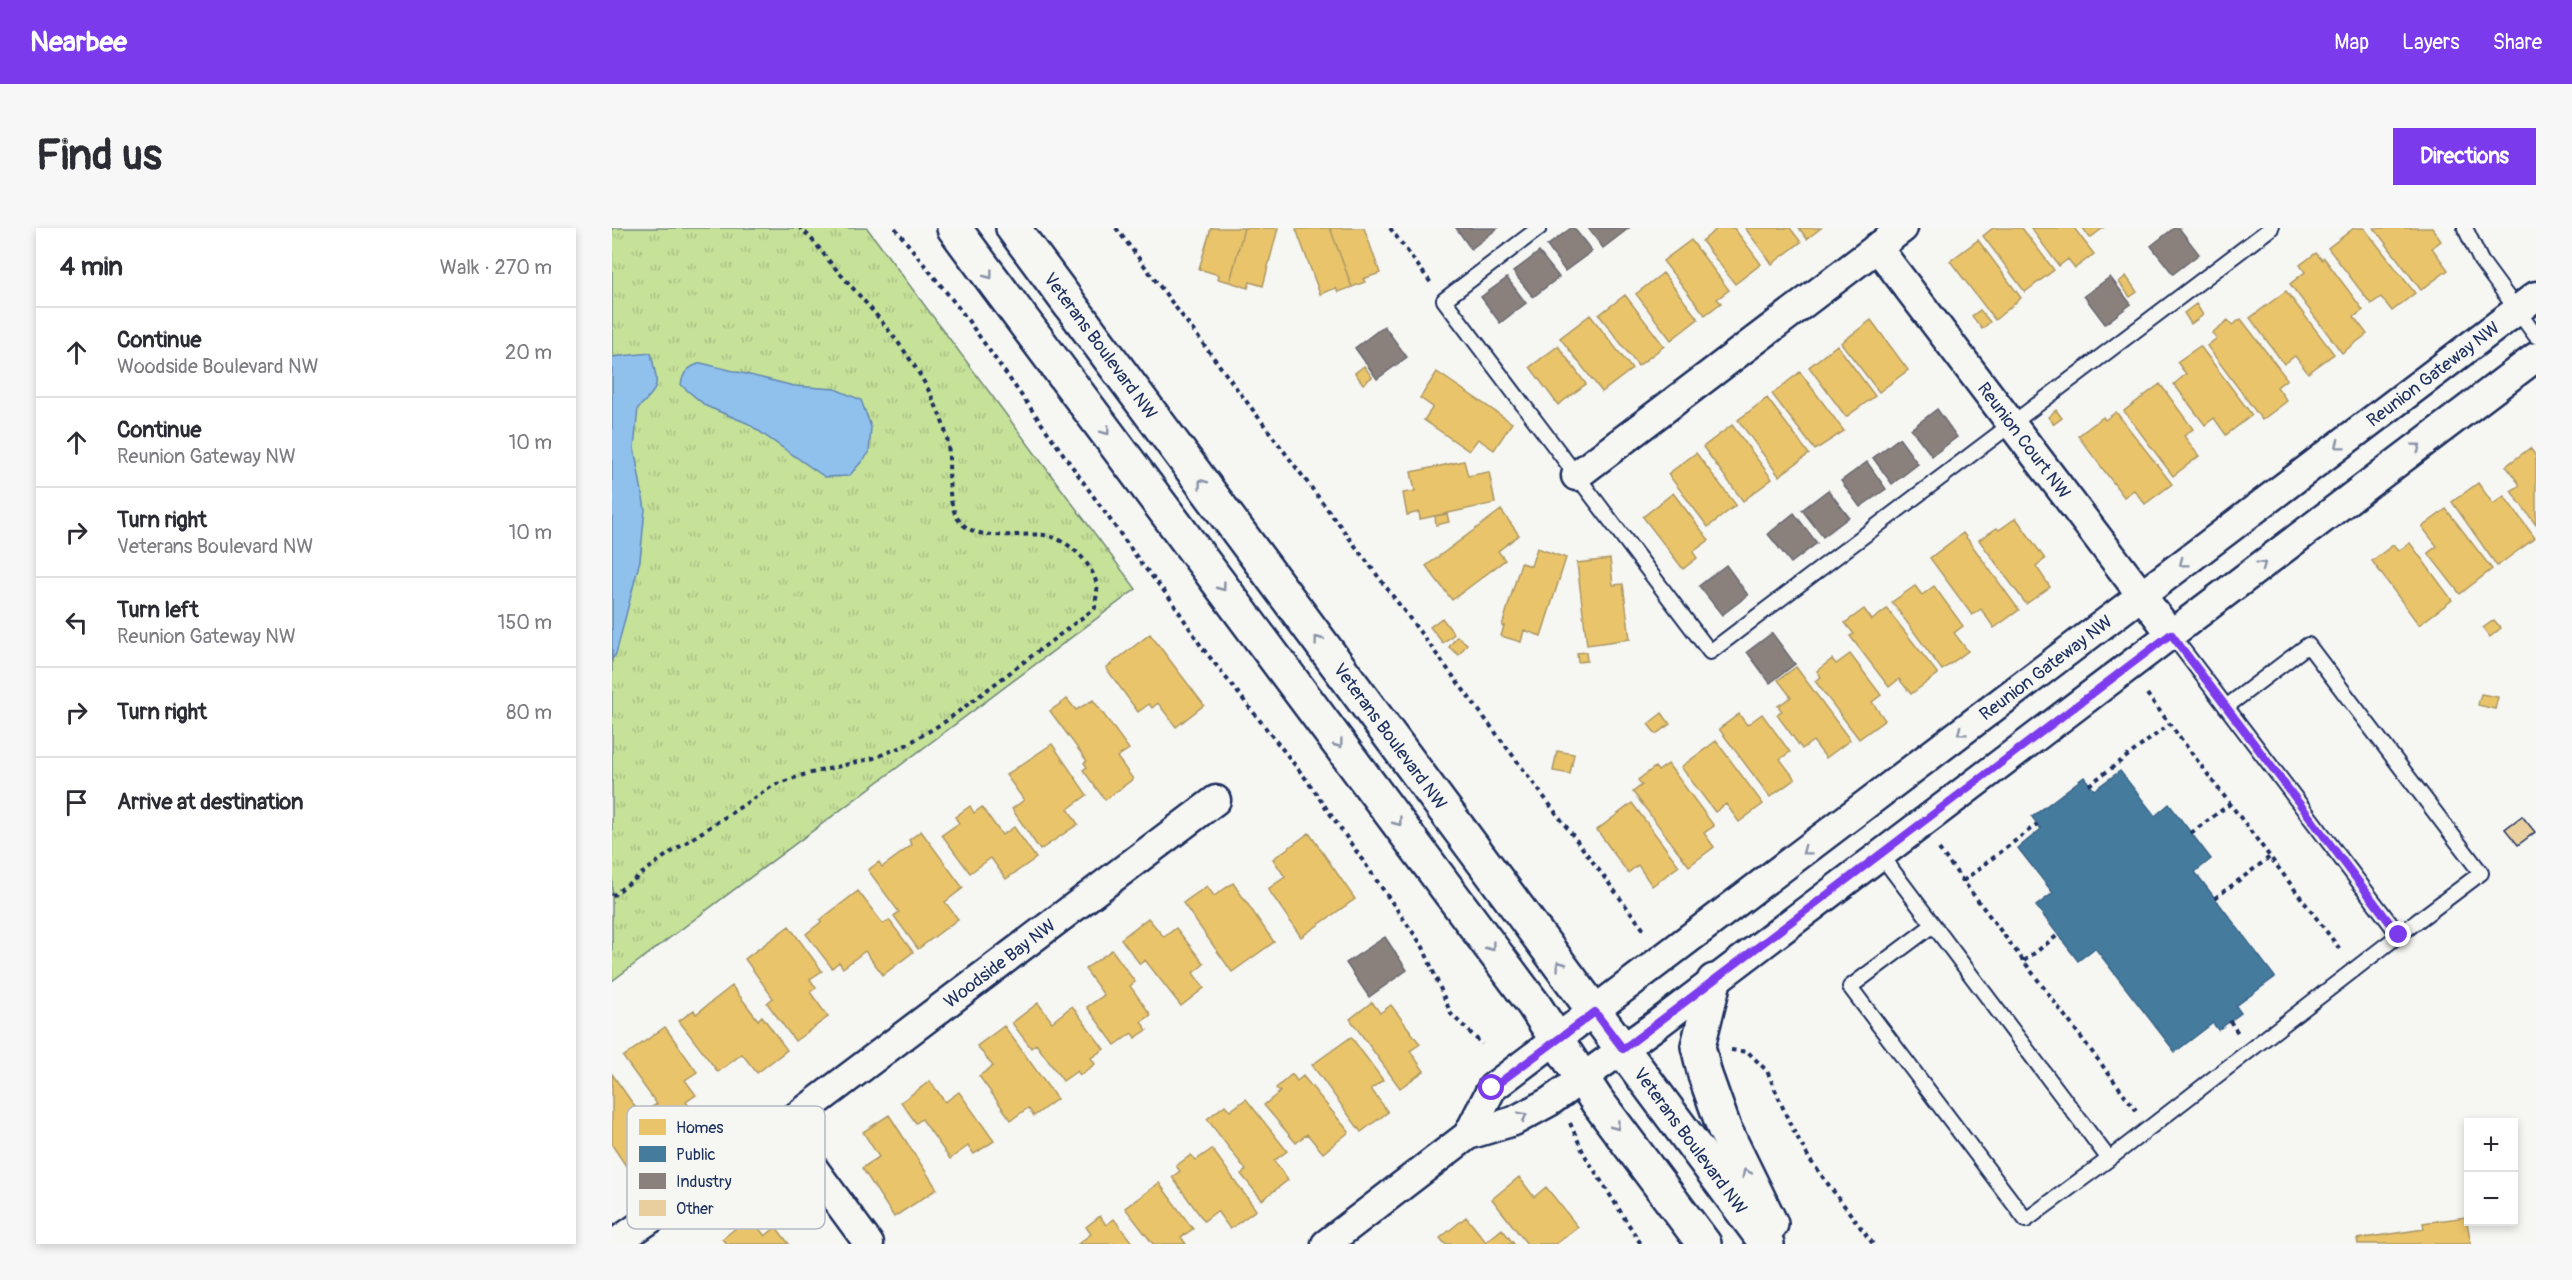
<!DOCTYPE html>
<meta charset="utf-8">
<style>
body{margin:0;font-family:Pangolin,sans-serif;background:#f7f7f7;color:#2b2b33}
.controls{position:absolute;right:18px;bottom:18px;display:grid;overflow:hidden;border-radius:0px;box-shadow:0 3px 9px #0003}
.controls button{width:54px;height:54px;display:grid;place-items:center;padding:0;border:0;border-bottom:2px solid #e1e1e2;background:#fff;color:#2b2b33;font:30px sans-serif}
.stop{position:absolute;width:18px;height:18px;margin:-14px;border:4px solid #7c3aed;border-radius:50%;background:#fff}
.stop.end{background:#7c3aed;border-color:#fff;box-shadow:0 2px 6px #0008}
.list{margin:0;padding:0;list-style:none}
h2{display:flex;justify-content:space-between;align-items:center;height:78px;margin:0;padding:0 24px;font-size:26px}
h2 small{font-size:20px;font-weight:400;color:#7c7c81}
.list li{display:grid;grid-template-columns:39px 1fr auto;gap:18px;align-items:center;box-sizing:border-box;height:90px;padding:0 24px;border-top:2px solid #e1e1e2}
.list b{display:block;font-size:22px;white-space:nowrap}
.list p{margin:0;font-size:20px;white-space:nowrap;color:#7c7c81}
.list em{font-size:20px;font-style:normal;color:#7c7c81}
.icon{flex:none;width:33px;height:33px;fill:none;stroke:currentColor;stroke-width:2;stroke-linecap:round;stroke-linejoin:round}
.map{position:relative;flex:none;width:1924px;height:1016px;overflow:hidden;border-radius:0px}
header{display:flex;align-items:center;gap:36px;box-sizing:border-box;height:84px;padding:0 30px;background:#7c3aed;color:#fff}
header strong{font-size:28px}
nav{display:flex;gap:33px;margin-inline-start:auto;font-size:21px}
.intro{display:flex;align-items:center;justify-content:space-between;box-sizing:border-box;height:144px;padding:0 36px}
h1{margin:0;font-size:42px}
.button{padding:15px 27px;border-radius:0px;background:#7c3aed;color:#fff;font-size:21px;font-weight:700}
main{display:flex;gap:36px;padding:0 36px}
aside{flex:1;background:#fff;border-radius:0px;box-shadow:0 3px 9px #0003}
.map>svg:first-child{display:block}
.grass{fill:url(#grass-tufts);stroke:#70887b;stroke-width:1.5}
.water{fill:#90c1ec;stroke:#6187b3;stroke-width:1.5}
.homes{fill:#e9c46a;stroke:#ab9766;stroke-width:1.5}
.public{fill:#457b9d;stroke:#38648a;stroke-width:1.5}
.industry{fill:#8a817c;stroke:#696873;stroke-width:1.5}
.building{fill:#eacf9e;stroke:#1b2f5e;stroke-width:1.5}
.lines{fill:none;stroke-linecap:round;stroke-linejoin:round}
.service-casing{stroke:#1b2f5e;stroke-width:18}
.minor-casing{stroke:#1b2f5e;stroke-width:33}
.secondary-casing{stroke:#1b2f5e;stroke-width:38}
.path{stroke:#1b2f5e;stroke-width:4;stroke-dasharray:4.5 4.5;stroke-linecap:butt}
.service{stroke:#f6f6f2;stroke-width:14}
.minor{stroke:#f6f6f2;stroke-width:28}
.secondary{stroke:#f6f6f2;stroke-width:33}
.oneway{stroke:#8892a8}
.route{stroke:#7c3aed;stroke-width:8}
.labels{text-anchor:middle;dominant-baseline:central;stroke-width:6;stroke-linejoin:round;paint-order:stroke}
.street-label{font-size:18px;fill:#1b2f5e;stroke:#f6f6f2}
.key{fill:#f6f6f2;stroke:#b4bac6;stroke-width:1.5}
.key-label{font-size:16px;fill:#1b2f5e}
</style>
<header>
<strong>Nearbee</strong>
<nav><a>Map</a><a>Layers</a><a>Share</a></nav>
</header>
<div class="intro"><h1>Find us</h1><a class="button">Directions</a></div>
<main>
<aside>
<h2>4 min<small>Walk · 270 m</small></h2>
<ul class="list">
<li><svg class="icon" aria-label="ahead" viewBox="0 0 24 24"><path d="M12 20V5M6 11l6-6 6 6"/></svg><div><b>Continue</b><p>Woodside Boulevard NW</p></div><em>20 m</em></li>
<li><svg class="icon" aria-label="ahead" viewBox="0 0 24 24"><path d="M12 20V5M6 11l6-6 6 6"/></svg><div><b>Continue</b><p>Reunion Gateway NW</p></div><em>10 m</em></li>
<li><svg class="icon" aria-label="right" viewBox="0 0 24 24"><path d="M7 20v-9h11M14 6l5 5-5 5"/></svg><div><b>Turn right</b><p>Veterans Boulevard NW</p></div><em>10 m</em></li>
<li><svg class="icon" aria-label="left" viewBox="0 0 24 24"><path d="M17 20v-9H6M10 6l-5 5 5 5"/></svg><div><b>Turn left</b><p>Reunion Gateway NW</p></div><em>150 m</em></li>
<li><svg class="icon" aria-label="right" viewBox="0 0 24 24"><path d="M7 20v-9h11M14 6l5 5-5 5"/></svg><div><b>Turn right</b></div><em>80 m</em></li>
<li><svg class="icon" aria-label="arrive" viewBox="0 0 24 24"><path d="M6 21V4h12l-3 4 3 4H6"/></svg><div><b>Arrive at destination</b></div></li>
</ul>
</aside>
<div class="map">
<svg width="1924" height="1016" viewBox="0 0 1924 1016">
<defs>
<pattern id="grass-tufts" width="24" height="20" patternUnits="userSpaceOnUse" patternTransform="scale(1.5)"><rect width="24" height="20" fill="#c6e198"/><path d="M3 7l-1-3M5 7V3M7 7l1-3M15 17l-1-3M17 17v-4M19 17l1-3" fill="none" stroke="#aac185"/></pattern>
</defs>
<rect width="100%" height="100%" fill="#f6f6f2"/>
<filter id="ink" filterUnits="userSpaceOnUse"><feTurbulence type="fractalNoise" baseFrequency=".0167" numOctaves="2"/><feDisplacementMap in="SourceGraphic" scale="12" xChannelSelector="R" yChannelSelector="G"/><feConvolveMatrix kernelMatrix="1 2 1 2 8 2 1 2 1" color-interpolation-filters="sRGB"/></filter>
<g filter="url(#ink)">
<path class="grass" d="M0,0H255L524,361L0,753Z"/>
<path class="water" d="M39,125C45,156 51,157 26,180L22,220L33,281L28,332L4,426L0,431V129Z
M89,135L182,158L223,161L249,172L259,199L257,225L237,248L213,249L135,195L94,178L69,157C71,143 77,139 89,135Z"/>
<path class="homes" d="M599,0H632L618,54L606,51L607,47L587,41Z
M632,0H666L651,58L638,54L636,60L618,54Z
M718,0H752L768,45L751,51L753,54L740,59Z
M718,0L740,59L726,64L724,60L708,66L684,1Z
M1106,0H1122L1149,36L1123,56L1090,13Z
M1133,0H1178L1189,14L1160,36Z
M1187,0H1209L1195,11Z
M1381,0H1410L1442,42L1413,64L1371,8Z
M1419,0H1462L1482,26L1463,40L1456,31L1447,38Z
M1471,0H1491L1478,10Z
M1742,0H1752L1803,65L1780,83L1769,69L1759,76L1716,20Z
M1762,0H1820L1829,13L1820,20L1836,42L1809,62Z
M1079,12L1117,62L1105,71L1109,75L1093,87L1051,33Z
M1366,12L1409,70L1383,92L1338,33Z
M1704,25L1710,32L1712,30L1751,82L1742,89L1755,106L1730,125L1678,56L1693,44L1688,37Z
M1051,45L1086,91L1059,112L1024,66Z
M1514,48L1525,64L1518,69L1507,54Z
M1674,63L1722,126L1696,145L1683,128L1672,136L1638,90Z
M1013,67L1052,118L1026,138L987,87Z
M1584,76L1591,87L1579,96L1572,85Z
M1368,82L1378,94L1370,101L1360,88Z
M978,87L1020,141L990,164L948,110Z
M1629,91L1675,151L1665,159L1675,173L1650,192L1595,118L1605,110L1600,105L1616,92L1620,97Z
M1259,92L1296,142L1267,164L1229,115Z
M1225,117L1263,168L1234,189L1197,139Z
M946,118L974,156L946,177L918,139Z
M1588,118L1640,187L1614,207L1602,190L1593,197L1562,156L1574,146L1565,134Z
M752,138L760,149L751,156L743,145Z
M825,144L900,195L882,222L866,211L857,223L812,192L821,179L808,170Z
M1188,144L1232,203L1203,222L1160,166Z
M1548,156L1581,201L1572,208L1587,228L1561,248L1512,183Z
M1155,170L1197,226L1167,248L1126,192Z
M1444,182L1450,190L1442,196L1436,189Z
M1504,184L1560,256L1533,276L1522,262L1512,269L1466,208L1491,189L1493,192Z
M1120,197L1160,251L1131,273L1091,219Z
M1918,220L1924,228V297L1899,263L1908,257L1894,238Z
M1084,225L1124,277L1096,299L1056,246Z
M852,233L856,248L877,244L883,275L808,291L807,284L795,287L791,265L803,263L799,244Z
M1866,255L1881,276L1892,268L1923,310L1885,338L1840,274Z
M1061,265L1097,312L1081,324L1085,330L1071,341L1031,289Z
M1834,281L1880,341L1848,366L1816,325L1825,318L1810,299Z
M889,282L907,307L886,323L893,332L840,372L814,338Z
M835,286L837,294L824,297L823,288Z
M1404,290L1433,331L1424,338L1438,359L1414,376L1367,312L1385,300L1387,302Z
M1351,305L1407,382L1382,400L1369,381L1360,387L1318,330Z
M1798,315L1840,372L1807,397L1760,333L1781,317L1786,323Z
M925,320L954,330L929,408L912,402L909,414L889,408L892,398H890L909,335L919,338Z
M998,331L1001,357L1011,356L1018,411L975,417L965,335Z
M1303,358L1310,367L1322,358L1351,398L1342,405L1356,423L1330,442L1280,374Z
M1252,381L1260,392L1275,381L1326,446L1299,466L1287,451L1277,459L1238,408L1242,406L1233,395Z
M830,390L842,406L831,415L818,399Z
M1882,392L1889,400L1878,409L1871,400Z
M538,406L592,477L564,499L546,475L540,480L537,476L526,484L494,440Z
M845,408L855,416L847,427L837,419Z
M974,424L975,433L966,434L965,425Z
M1238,426L1269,467L1260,474L1273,492L1247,511L1203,453L1209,449L1205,443L1220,431L1224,436Z
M1184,439L1238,512L1214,530L1201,513L1190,521L1165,487L1170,483L1166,478L1179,469L1166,452Z
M1869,466L1886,469L1883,481L1866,477Z
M455,471L464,482L481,472L517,521L505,529L521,551L493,572L471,542L475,539L472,535L475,533L438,483Z
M1050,485L1058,496L1044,506L1036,496Z
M1127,486L1135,497L1150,486L1178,524L1168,531L1183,551L1158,569L1107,501Z
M1104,513L1151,576L1127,594L1114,576L1103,584L1069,539Z
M440,516L475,567L456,581L466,596L428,622L400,581L412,572L394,547Z
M945,523L962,526L958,546L941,543Z
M1056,536L1102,598L1092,605L1102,619L1077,638L1021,564L1030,557L1026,552L1043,539L1046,543Z
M1020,575L1067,638L1040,658L1026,637L1016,645L985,602Z
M358,578L362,585L370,579L390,607L402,599L424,630L394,651L379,630L358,645L330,607L347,595L343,589Z
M309,603L351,660L333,674L346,691L306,721L282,688L287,684L256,642L267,634L270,639L300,617L297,612Z
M697,605L743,671L689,709L656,661L673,649L661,631Z
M621,655L662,714L620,744L571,675L595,658L602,668Z
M246,663L271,696L277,692L301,724L271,747L253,723L231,740L227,734L220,740L194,706L209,694L208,692Z
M536,690L552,709L564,700L592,736L581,745L592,760L569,778L533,732L528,736L509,711Z
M177,698L210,743L198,751L204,760L198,764L216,789L183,813L155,775L161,770L133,731Z
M500,722L523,754L518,758L539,787L529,794L535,802L523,810L520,805L503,817L475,779L492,767L473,741Z
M120,758L146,792L150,788L175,822L145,845L130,826L106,844L67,793L82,782L84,786Z
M760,774L768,785L779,777L808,816L798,823L812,843L788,860L738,791Z
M426,775L440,794L460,778L492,821L479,830L483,836L468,847L465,843L451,853L424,816L419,820L400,795Z
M392,798L445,871L422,888L416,880L399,892L367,848L381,838L365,818Z
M53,799L85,844L73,852L84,867L74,874L85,889L60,907L40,879L45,876L11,829Z
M739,809L771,852L759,861L776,884L749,904L700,837Z
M0,846L48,914L14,938L0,917Z
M680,846L685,853L691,848L737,904L711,925L695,906L684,915L652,877L668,864L664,860Z
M318,853L333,874L347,864L382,913L362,926L356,918L338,931L310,891L304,895L289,874Z
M634,871L675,923L662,933L676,952L650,972L629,946L634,942L595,891L613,877L618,883Z
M277,887L325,961L282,989L250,940L267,929L251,904Z
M600,921L644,982L618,1001L605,983L592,993L560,949L568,943L564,938L579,927L584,932Z
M907,949L922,969L934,959L966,999L944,1016H915L880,971Z
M547,955L581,1001L569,1009L574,1016H541L513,980Z
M488,988L494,997L502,991L521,1016H466L479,1006L474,999Z
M138,989L153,1008L164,999L177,1016H115L110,1011Z
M854,989L874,1014L890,1001L902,1016H833L828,1010Z
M1854,989L1859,1016H1746L1745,1011L1812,1001L1811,995Z"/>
<path class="public" d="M1508,543L1543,588L1557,576L1599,631L1583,644L1663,749L1624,778L1629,785L1606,802L1601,795L1563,824L1483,720L1466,733L1424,678L1441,665L1406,620L1429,601L1420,589L1472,549L1482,562Z"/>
<path class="industry" d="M844,0H886L859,21Z
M959,0H962L980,23L953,43L935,18Z
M976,0H1017L991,20Z
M1562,0H1567L1587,26L1561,46L1539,18Z
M927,24L947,49L921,69L901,44Z
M1498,49L1519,76L1493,96L1472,68Z
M895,50L914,75L888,95L869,69Z
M772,98L795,129L765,151L743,120Z
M1325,181L1345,209L1320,228L1299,201Z
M1287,210L1306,236L1280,256L1261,230Z
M1255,234L1274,261L1248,279L1229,253Z
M1216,262L1237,289L1211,309L1190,282Z
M1182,285L1205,315L1179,335L1156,306Z
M1114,337L1136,367L1110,387L1087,358Z
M1160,405L1183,436L1158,455L1135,424Z
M773,709L795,742L757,769L734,735Z"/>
<path class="building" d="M1910,588L1923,604L1906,617L1893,601Z"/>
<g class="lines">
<g class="service-casing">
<path id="service" d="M927,0L832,72L1098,424L1659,0
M1853,0L1869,33L1924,108
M1559,406L1787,707L1869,645L1696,417L1614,479
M1268,626L1497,931L1414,992L1238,759L1321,697
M1497,931L1787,707"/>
</g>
<g class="minor-casing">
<g id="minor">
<path id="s1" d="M1265,19L1559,406"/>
<path d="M964,248L1291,0"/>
<path d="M171,899L257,1016"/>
<path id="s2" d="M856,907L880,860L1924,68"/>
<path id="s3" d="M2,1016L171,899L604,572"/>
<path d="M714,1016L856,907L902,893L937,874L1047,795L1924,129"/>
</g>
</g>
<g class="secondary-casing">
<g id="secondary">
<path d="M342,0L922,777L985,873L1092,1016"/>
<path id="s4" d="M401,0L1155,1016"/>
<path d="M1102,753L1086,818L1093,847L1112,900L1159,996"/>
</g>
</g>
<path class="path" d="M283,0L350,84L529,335L560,373L589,418L694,551L811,719L839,786L870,816
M504,0L1032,702
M778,0L819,55
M1535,466L1730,724
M1477,557L1558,496
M1579,605L1618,576
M1327,621L1524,882
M1351,653L1425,596
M0,668L52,629L162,557L191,547L262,530L294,517L334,493L483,380C483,373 486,364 485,358C481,335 455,310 432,307C407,304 363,316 346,291C331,268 342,230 333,202C313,138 267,90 224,41C212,28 202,11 188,0
M1603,670L1658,629
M1412,733L1446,707
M1618,793L1626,805
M1119,822L1136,824L1155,843L1178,896L1198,932L1261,1016
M958,895L972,926L1029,1016"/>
<use href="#service" class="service"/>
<use href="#minor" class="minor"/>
<use href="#secondary" class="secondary"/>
</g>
<defs><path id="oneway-chevron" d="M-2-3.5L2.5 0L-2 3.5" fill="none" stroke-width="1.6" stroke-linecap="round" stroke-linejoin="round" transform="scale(1.5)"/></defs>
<g class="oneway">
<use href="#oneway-chevron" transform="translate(377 47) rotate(53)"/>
<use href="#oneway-chevron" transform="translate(494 203) rotate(53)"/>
<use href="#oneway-chevron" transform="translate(1727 217) rotate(143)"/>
<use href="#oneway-chevron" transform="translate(1805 219) rotate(-37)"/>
<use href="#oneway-chevron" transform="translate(590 255) rotate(-127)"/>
<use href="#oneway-chevron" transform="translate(1571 335) rotate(143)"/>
<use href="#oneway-chevron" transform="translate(1650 337) rotate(-37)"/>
<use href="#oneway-chevron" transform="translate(610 359) rotate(53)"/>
<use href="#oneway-chevron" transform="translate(706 412) rotate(-127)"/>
<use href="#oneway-chevron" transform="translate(1349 504) rotate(143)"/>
<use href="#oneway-chevron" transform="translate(727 516) rotate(53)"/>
<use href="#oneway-chevron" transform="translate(786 594) rotate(53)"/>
<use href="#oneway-chevron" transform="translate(1194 623) rotate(143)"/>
<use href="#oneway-chevron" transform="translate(879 719) rotate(53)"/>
<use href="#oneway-chevron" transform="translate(948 737) rotate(-127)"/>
<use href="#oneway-chevron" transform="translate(911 888) rotate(-28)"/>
<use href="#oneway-chevron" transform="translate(1004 898) rotate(53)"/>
<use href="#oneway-chevron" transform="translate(1134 945) rotate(-116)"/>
</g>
</g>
<g class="lines" filter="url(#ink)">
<path class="route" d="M880,860L983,784L1011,821L1559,406L1787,707"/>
</g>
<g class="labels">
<g class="street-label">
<text stroke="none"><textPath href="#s4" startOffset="147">Veterans Boulevard NW</textPath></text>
<text stroke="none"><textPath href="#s2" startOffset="1234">Reunion Gateway NW</textPath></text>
<text stroke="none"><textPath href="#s1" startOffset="243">Reunion Court NW</textPath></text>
<text stroke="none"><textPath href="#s2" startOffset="748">Reunion Gateway NW</textPath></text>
<text stroke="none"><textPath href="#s4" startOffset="633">Veterans Boulevard NW</textPath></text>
<text stroke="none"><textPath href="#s3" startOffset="477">Woodside Bay NW</textPath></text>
<text stroke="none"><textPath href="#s4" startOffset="1137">Veterans Boulevard NW</textPath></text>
</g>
</g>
<rect x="15" y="878" width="198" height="123" rx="9" class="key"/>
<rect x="27" y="891" width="27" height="16" fill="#e9c46a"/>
<rect x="27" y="918" width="27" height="16" fill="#457b9d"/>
<rect x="27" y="945" width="27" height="16" fill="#8a817c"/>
<rect x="27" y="972" width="27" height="16" fill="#eacf9e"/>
<g class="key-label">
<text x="64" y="905">Homes</text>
<text x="64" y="932">Public</text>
<text x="64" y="959">Industry</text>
<text x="64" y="986">Other</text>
</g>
</svg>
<div class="controls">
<button>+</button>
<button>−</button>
</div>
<div class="stop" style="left:880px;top:860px"></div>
<div class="stop end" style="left:1787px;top:707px"></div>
</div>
</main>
